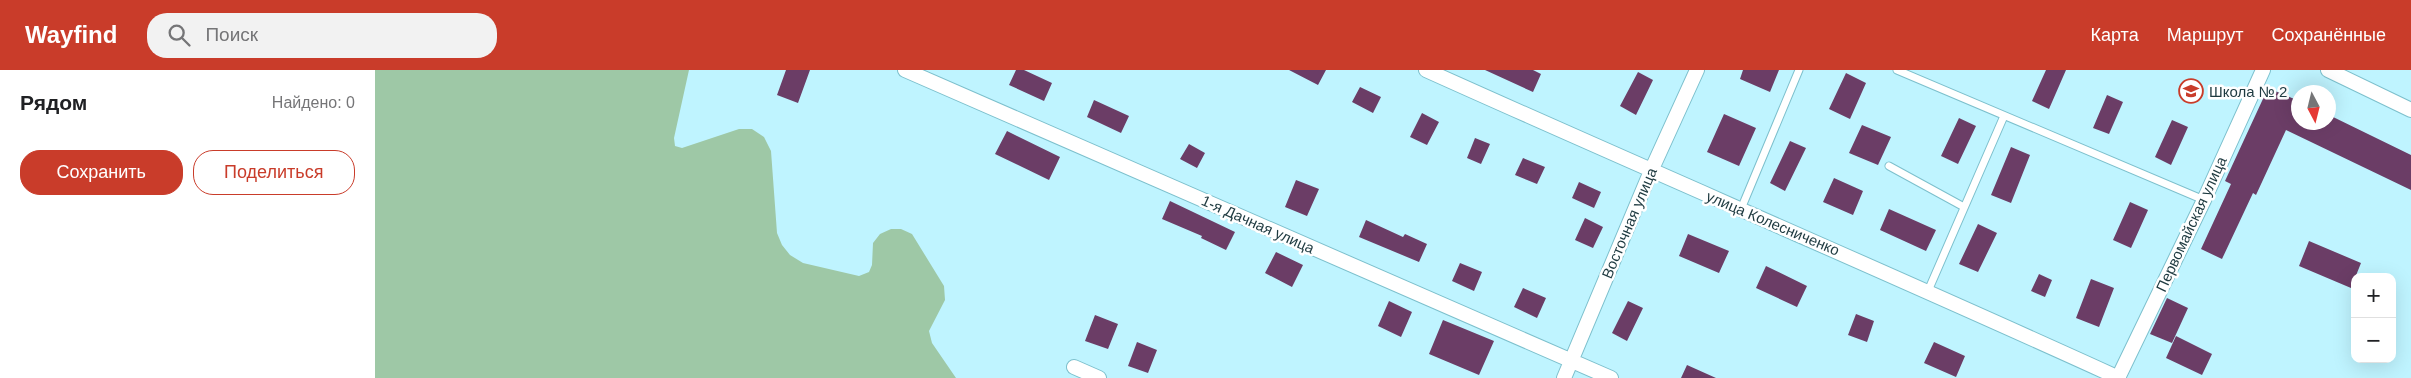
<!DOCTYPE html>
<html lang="ru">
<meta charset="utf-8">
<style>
body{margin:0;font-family:Helvetica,sans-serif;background:#f2f2f2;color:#202124}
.controls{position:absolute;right:15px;bottom:15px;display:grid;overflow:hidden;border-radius:10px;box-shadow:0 5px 20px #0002}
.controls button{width:45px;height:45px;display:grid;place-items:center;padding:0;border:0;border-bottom:1px solid #e0e0e0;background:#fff;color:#202124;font:25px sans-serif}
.compass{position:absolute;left:1916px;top:15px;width:45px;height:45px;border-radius:50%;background:#fff;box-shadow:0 5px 20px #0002;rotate:173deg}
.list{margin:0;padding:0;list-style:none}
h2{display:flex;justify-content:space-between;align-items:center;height:65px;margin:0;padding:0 20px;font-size:21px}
h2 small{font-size:16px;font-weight:400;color:#757577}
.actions{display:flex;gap:10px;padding:15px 20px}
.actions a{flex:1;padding:11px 0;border:1px solid #c93c2a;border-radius:20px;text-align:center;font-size:18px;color:#c93c2a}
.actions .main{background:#c93c2a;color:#fff}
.icon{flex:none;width:28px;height:28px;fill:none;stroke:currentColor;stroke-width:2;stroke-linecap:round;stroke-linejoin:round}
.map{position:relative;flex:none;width:2036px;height:308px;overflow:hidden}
header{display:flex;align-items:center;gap:30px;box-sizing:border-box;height:70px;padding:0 25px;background:#c93c2a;color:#fff}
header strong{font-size:24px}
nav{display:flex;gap:28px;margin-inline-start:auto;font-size:18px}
.search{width:350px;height:45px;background:#f2f2f2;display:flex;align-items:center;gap:12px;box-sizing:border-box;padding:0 18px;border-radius:20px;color:#757577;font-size:19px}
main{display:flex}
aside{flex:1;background:#fff}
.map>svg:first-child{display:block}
.green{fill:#9ec8a6}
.building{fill:#6b3d66}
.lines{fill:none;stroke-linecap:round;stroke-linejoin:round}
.lane-casing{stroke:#7dc0cd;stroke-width:9}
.street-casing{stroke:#7dc0cd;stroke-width:16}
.lane{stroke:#fff;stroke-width:7}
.street{stroke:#fff;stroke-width:14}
.labels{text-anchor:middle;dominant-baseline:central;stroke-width:5;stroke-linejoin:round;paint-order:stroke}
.poi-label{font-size:15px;fill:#1e3a40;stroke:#fff;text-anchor:start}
.street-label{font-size:15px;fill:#1e3a40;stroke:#fff}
</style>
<header>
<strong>Wayfind</strong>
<div class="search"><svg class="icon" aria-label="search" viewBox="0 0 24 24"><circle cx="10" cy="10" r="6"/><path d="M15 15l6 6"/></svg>Поиск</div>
<nav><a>Карта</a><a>Маршрут</a><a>Сохранённые</a></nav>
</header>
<main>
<aside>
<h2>Рядом<small>Найдено: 0</small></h2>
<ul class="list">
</ul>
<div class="actions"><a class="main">Сохранить</a><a>Поделиться</a></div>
</aside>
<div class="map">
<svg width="2036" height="308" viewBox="0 0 2036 308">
<rect width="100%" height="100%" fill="#bff4ff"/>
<path class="green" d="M0,0H314L299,68L300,76L307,78L364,59H377L389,67L396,81L402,163L407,175L415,185L428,193L484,206L494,202L497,195L498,173L505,164L516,159H526L537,164L569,216L570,230L554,261L557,273L581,308H0Z"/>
<path class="building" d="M411,0H435L423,33L402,25Z
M641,0H649L677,13L669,31L634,15Z
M914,0H951L943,15Z
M1110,0H1158L1166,4L1158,22Z
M1368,0H1404L1395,22L1365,9Z
M1671,0H1691L1674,39L1657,31Z
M1263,2L1278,10L1261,45L1245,36Z
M1471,3L1491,13L1475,49L1454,39Z
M985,17L1006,27L998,43L977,32Z
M1893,18L1924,31V52H1954V45L2036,85V120L1911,60L1881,125L1878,123L1847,189L1826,179L1856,114L1850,111Z
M1732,25L1748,32L1734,64L1718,58Z
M719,30L754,46L746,63L712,47Z
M1047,43L1064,52L1052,75L1035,67Z
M1349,44L1381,58L1364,96L1332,82Z
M1584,48L1601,56L1583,94L1566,86Z
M1797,50L1813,57L1796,95L1780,87Z
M1487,55L1516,67L1503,95L1474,83Z
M632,61L685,87L674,110L620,84Z
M1100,68L1115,74L1106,94L1092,88Z
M1415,71L1431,78L1410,121L1395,113Z
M814,74L830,83L822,98L805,89Z
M1636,77L1655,85L1636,133L1616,125Z
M1148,88L1170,97L1162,114L1140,105Z
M1459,108L1488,121L1478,145L1448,132Z
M921,110L944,119L932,146L910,137Z
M1204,112L1226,122L1219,138L1197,128Z
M795,131L860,162L851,180L826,168L827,166L787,149Z
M1755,132L1773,140L1756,178L1738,170Z
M1514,139L1561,160L1551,181L1505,160Z
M1210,148L1228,157L1218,178L1200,170Z
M991,150L1028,167L1030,164L1052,174L1044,192L984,167Z
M1603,154L1622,163L1603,202L1584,194Z
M1313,164L1354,181L1344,203L1304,186Z
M1934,171L1986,193L1976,218L1924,196Z
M901,182L928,195L917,217L890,203Z
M1085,193L1107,202L1099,221L1077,211Z
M1391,196L1432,216L1422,237L1381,218Z
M1664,204L1677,210L1670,227L1656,221Z
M1716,209L1739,218L1724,257L1701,248Z
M1148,218L1171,228L1162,248L1139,237Z
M1792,228L1813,238L1797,273L1775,264Z
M1014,231L1037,242L1026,267L1003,256Z
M1253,231L1268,238L1252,271L1237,263Z
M1481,244L1499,251L1492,272L1473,265Z
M720,245L743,254L733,279L710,271Z
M1068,250L1119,271L1104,305L1054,284Z
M1801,266L1837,284L1827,305L1791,288Z
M762,272L782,280L773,303L753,296Z
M1559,272L1590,286L1581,307L1549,293Z
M1312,295L1341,308H1306Z"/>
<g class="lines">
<g class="lane-casing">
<path id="lane" d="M1522,0L1829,130
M1514,96L1589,137
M1366,139L1424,0
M1553,221L1629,46"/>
</g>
<g class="street-casing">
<path id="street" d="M530,0L1236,308
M1051,0C1282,104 1514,203 1744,308
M1953,0L2036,40
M699,297L724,308
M1189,308L1276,101L1322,0
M1743,308L1829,130L1888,0"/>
</g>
<use href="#lane" class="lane"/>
<use href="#street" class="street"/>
</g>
<defs>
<g id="school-ring" transform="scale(1.25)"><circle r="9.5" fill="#fff" stroke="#c93c2a" stroke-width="1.5"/><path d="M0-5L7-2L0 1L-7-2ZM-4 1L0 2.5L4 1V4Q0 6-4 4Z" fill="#c93c2a"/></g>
</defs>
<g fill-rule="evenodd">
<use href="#school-ring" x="1816" y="21"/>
</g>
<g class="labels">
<g class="poi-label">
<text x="1834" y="21">Школа № 2</text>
</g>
<g class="street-label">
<text transform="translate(1254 153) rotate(-67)">Восточная улица</text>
<text transform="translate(1398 153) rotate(23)">улица Колесниченко</text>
<text transform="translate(883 154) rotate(24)">1-я Дачная улица</text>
<text transform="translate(1816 154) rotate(-65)">Первомайская улица</text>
</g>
</g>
</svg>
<div class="controls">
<button>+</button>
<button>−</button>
</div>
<svg class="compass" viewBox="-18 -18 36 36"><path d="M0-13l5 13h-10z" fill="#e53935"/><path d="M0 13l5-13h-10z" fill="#757577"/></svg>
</div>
</main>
